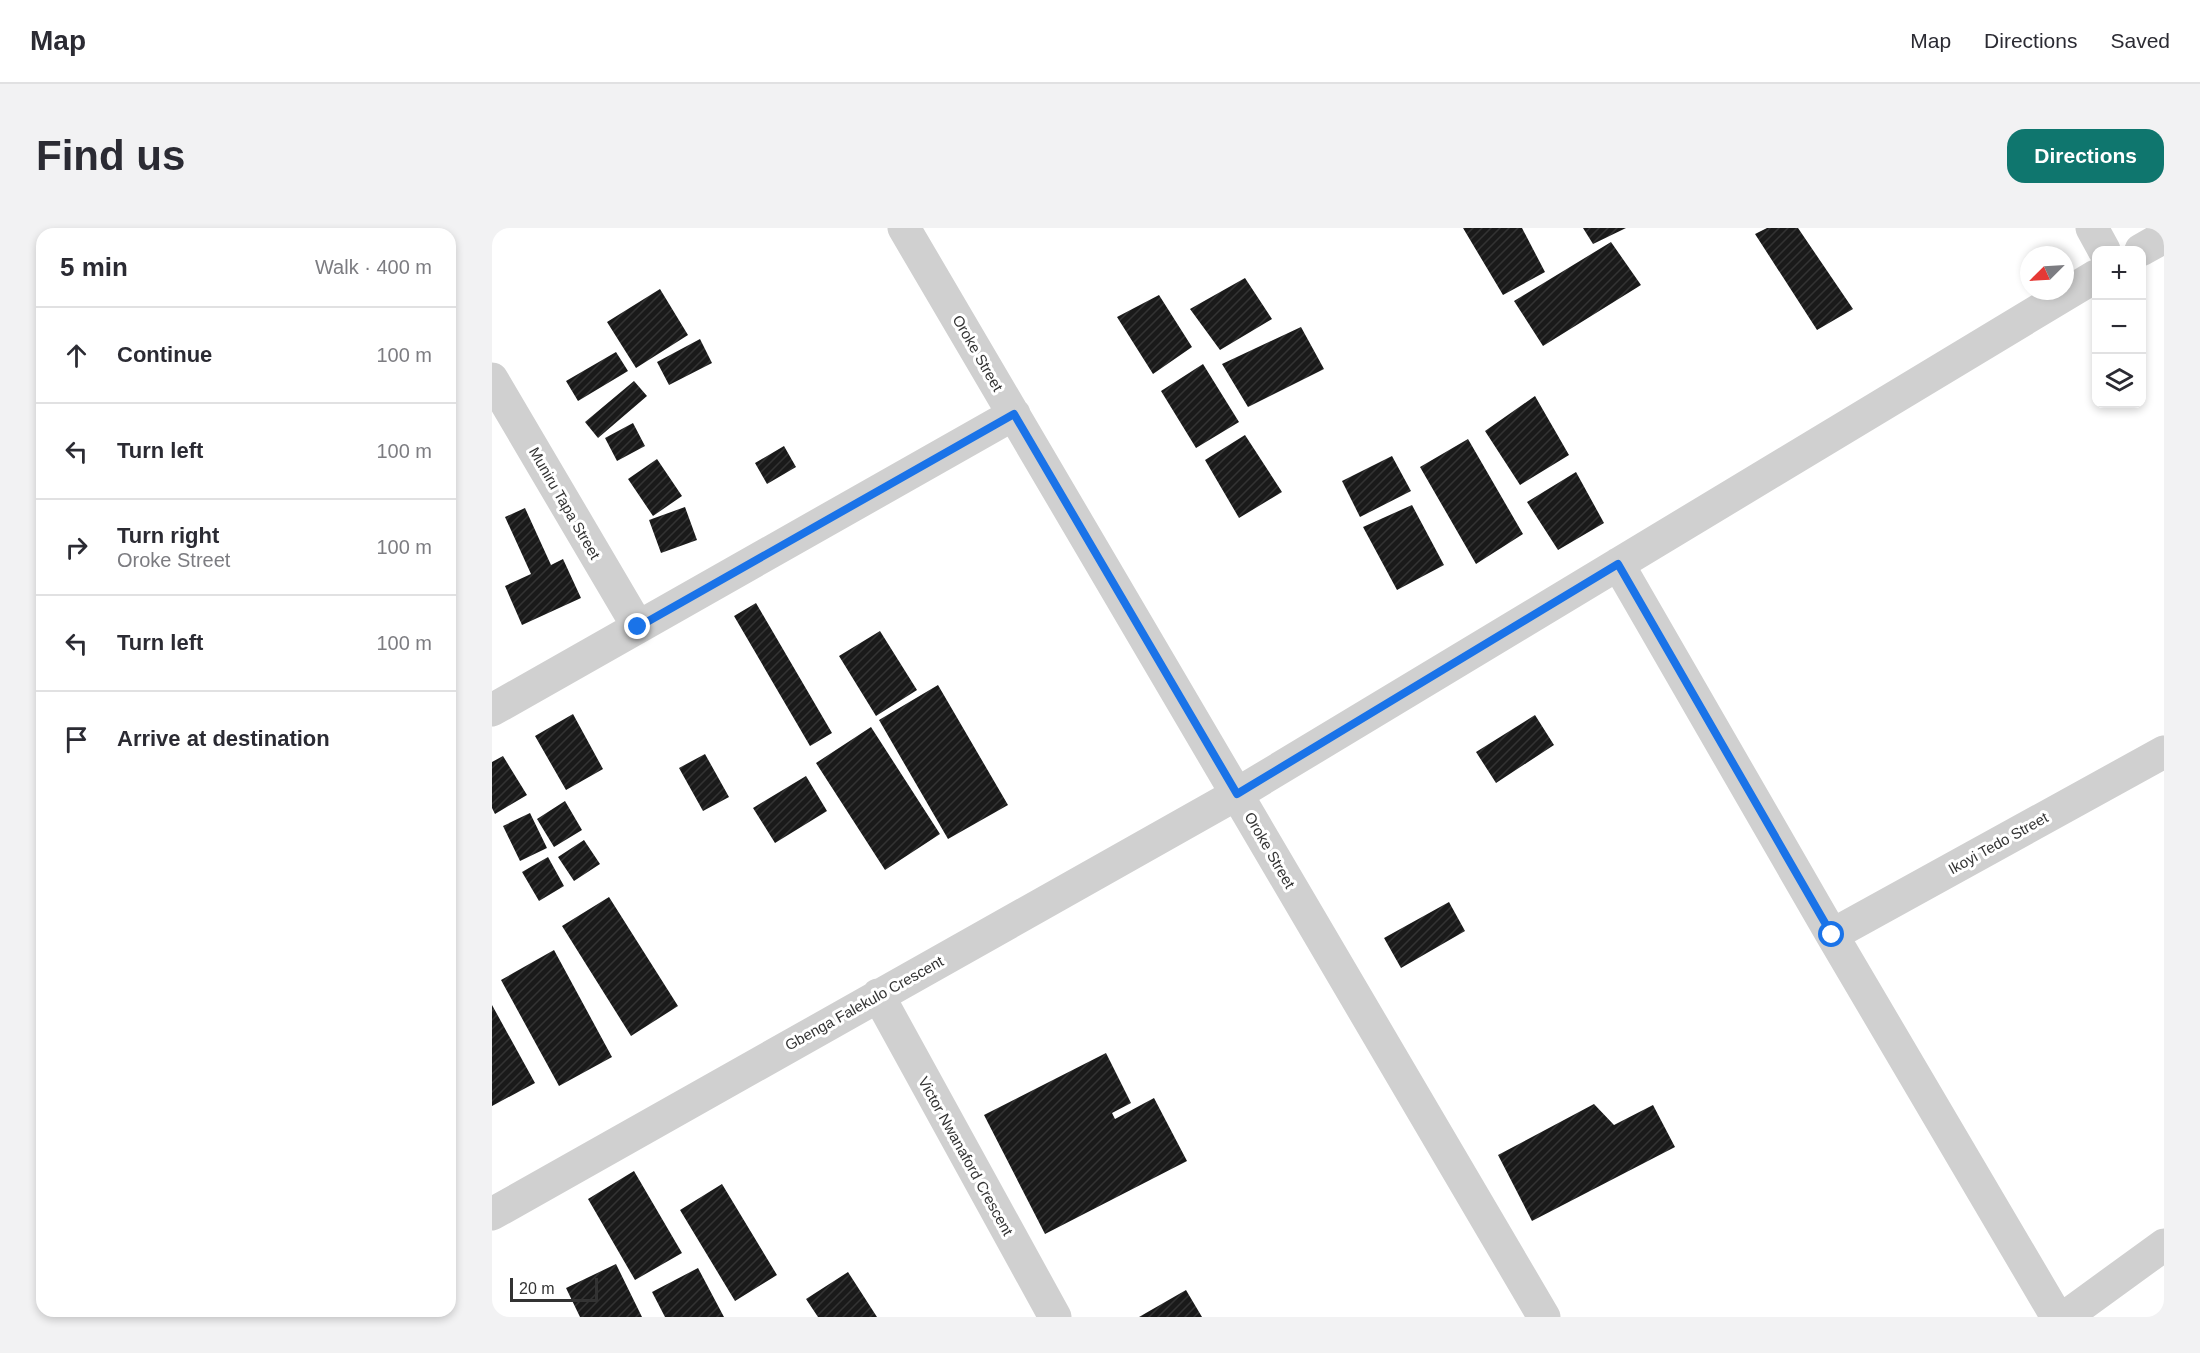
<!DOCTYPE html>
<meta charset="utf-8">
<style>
body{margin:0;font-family:Helvetica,sans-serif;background:#f2f2f3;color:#2b2b33}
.controls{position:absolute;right:18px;top:18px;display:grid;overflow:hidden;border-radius:12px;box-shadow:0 3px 9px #0003}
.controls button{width:54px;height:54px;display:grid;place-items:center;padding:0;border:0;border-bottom:2px solid #e1e1e2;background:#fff;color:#2b2b33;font:30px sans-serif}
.compass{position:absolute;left:1528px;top:18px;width:54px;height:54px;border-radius:50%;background:#fff;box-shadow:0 3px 9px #0003;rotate:246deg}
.scale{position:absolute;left:18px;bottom:15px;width:88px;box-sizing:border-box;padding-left:6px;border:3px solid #333;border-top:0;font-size:16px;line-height:21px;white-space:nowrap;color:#333;-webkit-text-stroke:4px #fff;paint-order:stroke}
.stop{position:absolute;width:18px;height:18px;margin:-14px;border:4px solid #1a73e8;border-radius:50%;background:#fff}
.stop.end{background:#1a73e8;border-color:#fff;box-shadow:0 2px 6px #0008}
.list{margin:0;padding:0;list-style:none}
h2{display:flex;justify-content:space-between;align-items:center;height:78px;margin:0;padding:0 24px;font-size:26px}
h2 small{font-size:20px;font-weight:400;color:#7c7c81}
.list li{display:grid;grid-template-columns:39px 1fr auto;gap:18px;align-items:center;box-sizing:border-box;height:96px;padding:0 24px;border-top:2px solid #e1e1e2}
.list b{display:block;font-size:22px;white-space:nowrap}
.list p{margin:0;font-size:20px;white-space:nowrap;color:#7c7c81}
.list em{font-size:20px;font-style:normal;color:#7c7c81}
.icon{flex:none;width:33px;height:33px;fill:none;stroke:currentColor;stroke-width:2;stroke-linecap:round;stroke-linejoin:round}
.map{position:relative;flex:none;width:1672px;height:1089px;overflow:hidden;border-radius:18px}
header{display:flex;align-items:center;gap:36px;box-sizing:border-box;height:84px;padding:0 30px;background:#fff;border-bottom:2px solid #e1e1e2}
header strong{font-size:28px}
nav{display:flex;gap:33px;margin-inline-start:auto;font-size:21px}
.intro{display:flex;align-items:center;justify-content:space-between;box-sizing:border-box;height:144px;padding:0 36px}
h1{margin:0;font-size:42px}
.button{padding:15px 27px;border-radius:18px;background:#0f766e;color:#fff;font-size:21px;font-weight:700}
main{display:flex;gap:36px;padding:0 36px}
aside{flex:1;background:#fff;border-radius:18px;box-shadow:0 3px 9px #0003}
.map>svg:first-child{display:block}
.building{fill:url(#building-hatch)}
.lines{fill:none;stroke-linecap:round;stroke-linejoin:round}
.minor{stroke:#d0d0d0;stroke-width:33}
.route{stroke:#1a73e8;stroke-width:8}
.labels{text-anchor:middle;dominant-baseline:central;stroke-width:6;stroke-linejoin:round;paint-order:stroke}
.street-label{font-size:15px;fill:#333;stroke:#fff}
</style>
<header>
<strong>Map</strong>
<nav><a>Map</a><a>Directions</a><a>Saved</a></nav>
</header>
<div class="intro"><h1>Find us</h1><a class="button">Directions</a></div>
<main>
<aside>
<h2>5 min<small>Walk · 400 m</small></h2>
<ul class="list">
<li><svg class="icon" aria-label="ahead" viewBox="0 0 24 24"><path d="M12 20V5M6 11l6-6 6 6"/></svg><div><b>Continue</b></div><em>100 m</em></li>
<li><svg class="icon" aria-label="left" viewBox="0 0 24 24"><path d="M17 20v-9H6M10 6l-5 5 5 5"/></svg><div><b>Turn left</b></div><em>100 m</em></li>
<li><svg class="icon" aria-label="right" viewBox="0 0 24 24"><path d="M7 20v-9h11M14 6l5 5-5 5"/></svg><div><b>Turn right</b><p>Oroke Street</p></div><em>100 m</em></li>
<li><svg class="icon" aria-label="left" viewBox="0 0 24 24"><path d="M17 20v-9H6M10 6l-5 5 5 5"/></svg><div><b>Turn left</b></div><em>100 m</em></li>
<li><svg class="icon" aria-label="arrive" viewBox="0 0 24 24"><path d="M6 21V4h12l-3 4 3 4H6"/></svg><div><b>Arrive at destination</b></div></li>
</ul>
</aside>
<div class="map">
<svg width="1672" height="1089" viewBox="0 0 1672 1089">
<defs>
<pattern id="building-hatch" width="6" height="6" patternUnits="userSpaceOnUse" patternTransform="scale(1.5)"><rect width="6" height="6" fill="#1a1a1a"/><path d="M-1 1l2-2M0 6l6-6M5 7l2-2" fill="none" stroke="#333"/></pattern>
</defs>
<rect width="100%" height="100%" fill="#fff"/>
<path class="building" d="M971,0H1030L1053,44L1011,67Z
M1091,0H1134L1101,16Z
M1275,0H1306L1361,81L1325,102L1263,6Z
M1119,14L1149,57L1051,118L1022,73Z
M753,50L780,91L728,122L698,81Z
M168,61L196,107L144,140L115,94Z
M667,67L700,119L661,146L625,89Z
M809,99L832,141L756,179L730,136Z
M208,111L220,135L177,157L165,134Z
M124,124L136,143L86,173L74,153Z
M711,136L747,194L704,220L669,163Z
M142,153L155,168L106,210L93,194Z
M1043,168L1077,227L1028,257L993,203Z
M141,195L153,218L125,233L113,210Z
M753,207L790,264L747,290L713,232Z
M976,211L1031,306L984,336L928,239Z
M292,218L304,239L275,256L263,235Z
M900,228L919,263L868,289L850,253Z
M165,231L190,268L161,288L136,251Z
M1084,244L1112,295L1066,322L1035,274Z
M920,277L952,337L905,362L871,299Z
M193,279L205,312L169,325L157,292Z
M33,280L59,337L71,331L89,370L30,397L13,358L39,346L13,289Z
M264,375L340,505L318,518L242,388Z
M388,403L425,462L384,488L347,428Z
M446,457L516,577L456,611L387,492Z
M81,486L111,541L74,562L43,508Z
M1043,487L1062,517L1004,555L984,524Z
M379,499L448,606L393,642L324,535Z
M213,526L237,569L211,583L187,540Z
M11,528L35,567L3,586L0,580V534Z
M314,548L335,583L283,615L261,580Z
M73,573L90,602L62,619L45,591Z
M38,585L55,620L28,633L11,598Z
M92,612L108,636L82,653L66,629Z
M56,629L72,658L47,673L30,644Z
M117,669L186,778L139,808L70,698Z
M957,674L973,703L909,740L892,710Z
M62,722L120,829L67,858L9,752Z
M0,777L43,855L0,878Z
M614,825L639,875L620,885L623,891L662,870L695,933L553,1006L492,887Z
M1102,876L1122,897L1161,877L1183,919L1040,993L1006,927Z
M142,943L190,1025L143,1052L96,971Z
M230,956L285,1047L243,1073L188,982Z
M124,1036L150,1089H88L74,1060Z
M206,1040L232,1089H173L160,1064Z
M356,1044L385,1089H326L314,1071Z
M694,1062L710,1089H647Z"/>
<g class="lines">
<path class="minor" d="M412,0L1052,1089
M1600,0L1612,22
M1649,22L1672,9
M0,151L146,399
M1126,336L1340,707L1565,1089
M0,482L522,186
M1340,707L1672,524
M386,767L563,1089
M0,986L745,566L1604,48
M1573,1089L1672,1017"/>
</g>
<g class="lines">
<path class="route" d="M146,399L522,186L745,566L1126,336L1340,707"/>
</g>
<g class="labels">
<g class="street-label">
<text transform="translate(486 125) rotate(60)">Oroke Street</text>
<text transform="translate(73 275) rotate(60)">Muniru Tapa Street</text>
<text transform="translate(1506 615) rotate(-29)">Ikoyi Tedo Street</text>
<text transform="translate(778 622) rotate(60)">Oroke Street</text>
<text transform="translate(372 775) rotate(-29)">Gbenga Falekulo Crescent</text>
<text transform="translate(474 928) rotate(61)">Victor Nwanaford Crescent</text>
</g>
</g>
</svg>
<div class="controls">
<button>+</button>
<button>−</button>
<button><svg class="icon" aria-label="layers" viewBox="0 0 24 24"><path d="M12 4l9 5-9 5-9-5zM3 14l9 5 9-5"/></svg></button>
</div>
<svg class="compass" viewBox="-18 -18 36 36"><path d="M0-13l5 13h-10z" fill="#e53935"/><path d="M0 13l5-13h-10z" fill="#7c7c81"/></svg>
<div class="scale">20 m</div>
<div class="stop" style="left:1340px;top:707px"></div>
<div class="stop end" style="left:146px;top:399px"></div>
</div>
</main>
